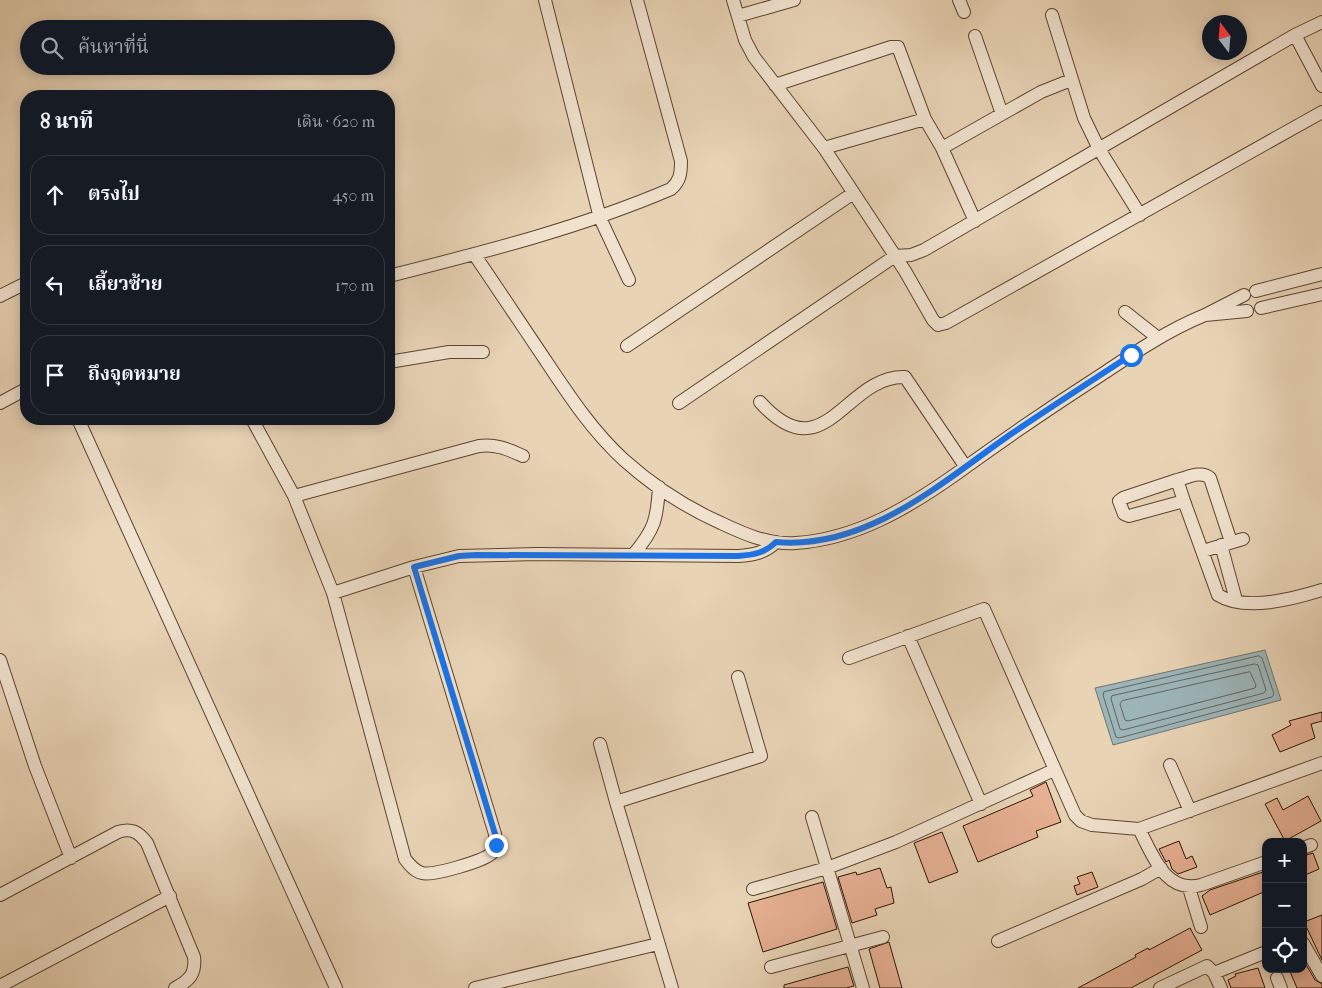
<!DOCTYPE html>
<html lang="th">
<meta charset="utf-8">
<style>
body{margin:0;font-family:"IM FELL French Canon","Noto Serif Thai",serif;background:#242831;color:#f1f3f6}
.controls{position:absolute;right:15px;bottom:15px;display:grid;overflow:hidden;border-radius:10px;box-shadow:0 2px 12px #0003}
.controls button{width:45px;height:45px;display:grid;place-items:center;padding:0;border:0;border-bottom:1px solid #363941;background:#171b24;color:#f1f3f6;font:25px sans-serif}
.compass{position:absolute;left:1202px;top:15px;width:45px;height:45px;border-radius:50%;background:#171b24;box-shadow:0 2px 12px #0003;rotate:344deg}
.stop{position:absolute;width:15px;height:15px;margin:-11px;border:4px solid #1a73e8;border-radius:50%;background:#fff}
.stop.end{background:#1a73e8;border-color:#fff;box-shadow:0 1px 5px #0008}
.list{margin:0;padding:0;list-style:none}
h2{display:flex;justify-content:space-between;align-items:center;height:65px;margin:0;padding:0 20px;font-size:21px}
h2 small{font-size:16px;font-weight:400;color:#9ea1a6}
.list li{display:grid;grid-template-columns:32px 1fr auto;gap:15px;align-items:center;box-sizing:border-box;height:80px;margin:0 10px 10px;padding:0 10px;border:1px solid #363941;border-radius:20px}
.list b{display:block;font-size:19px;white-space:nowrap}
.list em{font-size:16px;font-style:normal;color:#9ea1a6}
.icon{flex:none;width:28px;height:28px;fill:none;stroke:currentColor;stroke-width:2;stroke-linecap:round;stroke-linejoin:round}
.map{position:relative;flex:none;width:1322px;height:988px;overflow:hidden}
.search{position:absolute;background:#171b24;box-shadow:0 2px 12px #0003;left:20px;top:20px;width:375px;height:55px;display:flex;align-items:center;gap:12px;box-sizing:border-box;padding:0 18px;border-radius:28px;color:#9ea1a6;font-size:19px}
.panel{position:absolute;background:#171b24;box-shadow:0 2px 12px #0003;left:20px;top:90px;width:375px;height:335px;border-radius:20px}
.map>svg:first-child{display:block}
.water{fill:#9cb5b9;stroke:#70756f}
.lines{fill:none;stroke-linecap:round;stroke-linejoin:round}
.shore{stroke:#64645d;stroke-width:1}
.building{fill:#e6b093;stroke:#2d1401}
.minor-casing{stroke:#5c442e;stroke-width:14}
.minor{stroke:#f0e2cf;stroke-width:12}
.route{stroke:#1a73e8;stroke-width:6}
</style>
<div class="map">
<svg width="1322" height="988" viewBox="0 0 1322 988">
<rect width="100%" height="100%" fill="#e8d3b5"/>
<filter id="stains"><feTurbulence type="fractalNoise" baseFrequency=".004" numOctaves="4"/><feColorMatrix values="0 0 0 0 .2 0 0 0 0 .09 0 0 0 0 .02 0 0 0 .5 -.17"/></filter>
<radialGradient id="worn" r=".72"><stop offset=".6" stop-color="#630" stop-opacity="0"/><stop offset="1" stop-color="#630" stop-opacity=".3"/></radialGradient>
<path class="water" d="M1265,650L1281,700L1113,745L1095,688Z"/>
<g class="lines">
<path class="shore" d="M1259,656L1262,658L1274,694L1272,697L1119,738L1116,737L1103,695L1104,692Z
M1255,664L1258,665L1266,690L1264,693L1123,730L1120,729L1111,699L1112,696Z
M1250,672L1256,685L1255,688L1128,721L1125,720L1120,704L1122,701Z"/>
</g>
<path class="building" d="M1322,712V721L1311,724L1315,738L1280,752L1272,735L1291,725L1289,721Z
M1046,782L1061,822L1036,831L1038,837L978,862L963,826L1033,796L1030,790Z
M1308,796L1321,821L1285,841L1265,804L1277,798L1283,810Z
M942,832L958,872L929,883L914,843Z
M1179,841L1186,859L1192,856L1197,867L1178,874L1172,869L1169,860L1166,862L1159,849Z
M1313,853L1319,869L1303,876V856Z
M880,868L887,888L891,887L894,903L875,909L877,915L852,923L838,877L856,872L857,875Z
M1266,871V891L1210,915L1202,896L1210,890Z
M1092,872L1098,887L1077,895L1074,886L1080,884L1077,877Z
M823,882L837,929L763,952L748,903Z
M1322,915V960L1304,922Z
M1190,928L1202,950L1131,988H1078L1136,957L1135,955L1148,948L1149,950Z
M889,942L902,988H880L869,949Z
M1304,961L1315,980L1322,984V988H1297L1289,969H1303Z
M848,967L854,986L846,988H784V985Z
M1258,968L1265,988H1231L1228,980L1236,976L1235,974Z"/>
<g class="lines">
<g class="minor-casing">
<path id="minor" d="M545,0L600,218L629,280
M733,0L745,40L754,57L824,148L905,271L933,320L938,325L946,323L1322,112
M959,0L964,12
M1052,15L1084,118L1099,149L1140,215
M738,16L794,0
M1295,35L1322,86
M975,36L1002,114
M775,85L891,47H898L925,119
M824,148L925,119L942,148L1041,92L1071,80
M942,148L975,221
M474,254C498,289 521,324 544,358C568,394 592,431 624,460C652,485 687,508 721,523C744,534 769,545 796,543C856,539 908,508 956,474C1003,440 1051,407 1101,375C1134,353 1168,330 1205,315
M389,276C484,252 580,228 671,189C680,181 681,174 681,161L637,0
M1256,291L1322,274
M1244,295L1205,315L1247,311
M0,296L26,283
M1261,308L1322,294
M1125,312L1158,338
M627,346L852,194
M389,362L449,352H483
M760,402C825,474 845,375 905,377L965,466
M0,403L26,389
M679,403L895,256L911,255L924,250L1295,35L1322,22
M78,419L336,988
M252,419L294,496L333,593L405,859C409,864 414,871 422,873C433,876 484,861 492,853C496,848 495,841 495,834L414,567
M1177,480L1123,498L1119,501L1124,514L1129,516L1184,501L1218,595C1245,612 1293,599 1322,590
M294,496L479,446C497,444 507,449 523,456
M1184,501L1177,480C1187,478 1201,470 1210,478L1231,542
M1221,545L1236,600
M1203,551L1243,539
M633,555C655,529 657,519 659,487
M333,593L414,567L459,556L537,554L738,556C753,555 765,553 776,542
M908,636L981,804
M849,658L984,609L1075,815L1081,821L1092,825L1139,829L1322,763
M0,660L35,766L71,858
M600,744L616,802L761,756L738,677
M1170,765L1190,811
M616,802L672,988
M812,817L863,988
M1139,829C1153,855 1165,894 1201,885L1266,862
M1303,848L1311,845
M1189,888L1201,927
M753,889L827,868L896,842L1054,770
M0,895L118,832C131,828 138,831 147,843L194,957C196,974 189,981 175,988
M998,941L1142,879L1161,868
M1303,943L1322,976
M771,967L883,937
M1214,973L1266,952
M1277,978L1281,988
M0,986L170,896
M475,988L658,944
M1160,988L1207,966L1214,973L1221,988"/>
</g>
<use href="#minor" class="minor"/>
</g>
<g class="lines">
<path class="route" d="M496,845L495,834L414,567L459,556L476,555L738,556C753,555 765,553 776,542C867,550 941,483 1011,434C1051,407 1091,381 1131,355"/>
</g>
<rect width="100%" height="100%" filter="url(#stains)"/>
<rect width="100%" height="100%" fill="url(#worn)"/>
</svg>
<div class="controls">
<button>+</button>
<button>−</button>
<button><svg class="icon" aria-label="locate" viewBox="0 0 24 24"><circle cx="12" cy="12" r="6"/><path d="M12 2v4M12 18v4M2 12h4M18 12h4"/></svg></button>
</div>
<svg class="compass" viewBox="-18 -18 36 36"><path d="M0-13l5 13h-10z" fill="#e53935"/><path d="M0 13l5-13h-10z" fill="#9ea1a6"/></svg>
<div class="stop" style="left:1131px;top:355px"></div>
<div class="stop end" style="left:496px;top:845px"></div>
<div class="search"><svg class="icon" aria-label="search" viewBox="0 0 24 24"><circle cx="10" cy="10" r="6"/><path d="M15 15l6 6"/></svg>ค้นหาที่นี่</div>
<section class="panel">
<h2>8 นาที<small>เดิน · 620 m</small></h2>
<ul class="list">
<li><svg class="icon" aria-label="ahead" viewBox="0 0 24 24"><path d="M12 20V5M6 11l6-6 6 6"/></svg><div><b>ตรงไป</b></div><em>450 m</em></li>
<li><svg class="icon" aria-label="left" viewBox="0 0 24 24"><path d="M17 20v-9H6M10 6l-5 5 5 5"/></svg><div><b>เลี้ยวซ้าย</b></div><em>170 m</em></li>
<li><svg class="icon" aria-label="arrive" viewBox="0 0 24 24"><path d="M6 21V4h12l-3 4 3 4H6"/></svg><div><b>ถึงจุดหมาย</b></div></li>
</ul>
</section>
</div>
